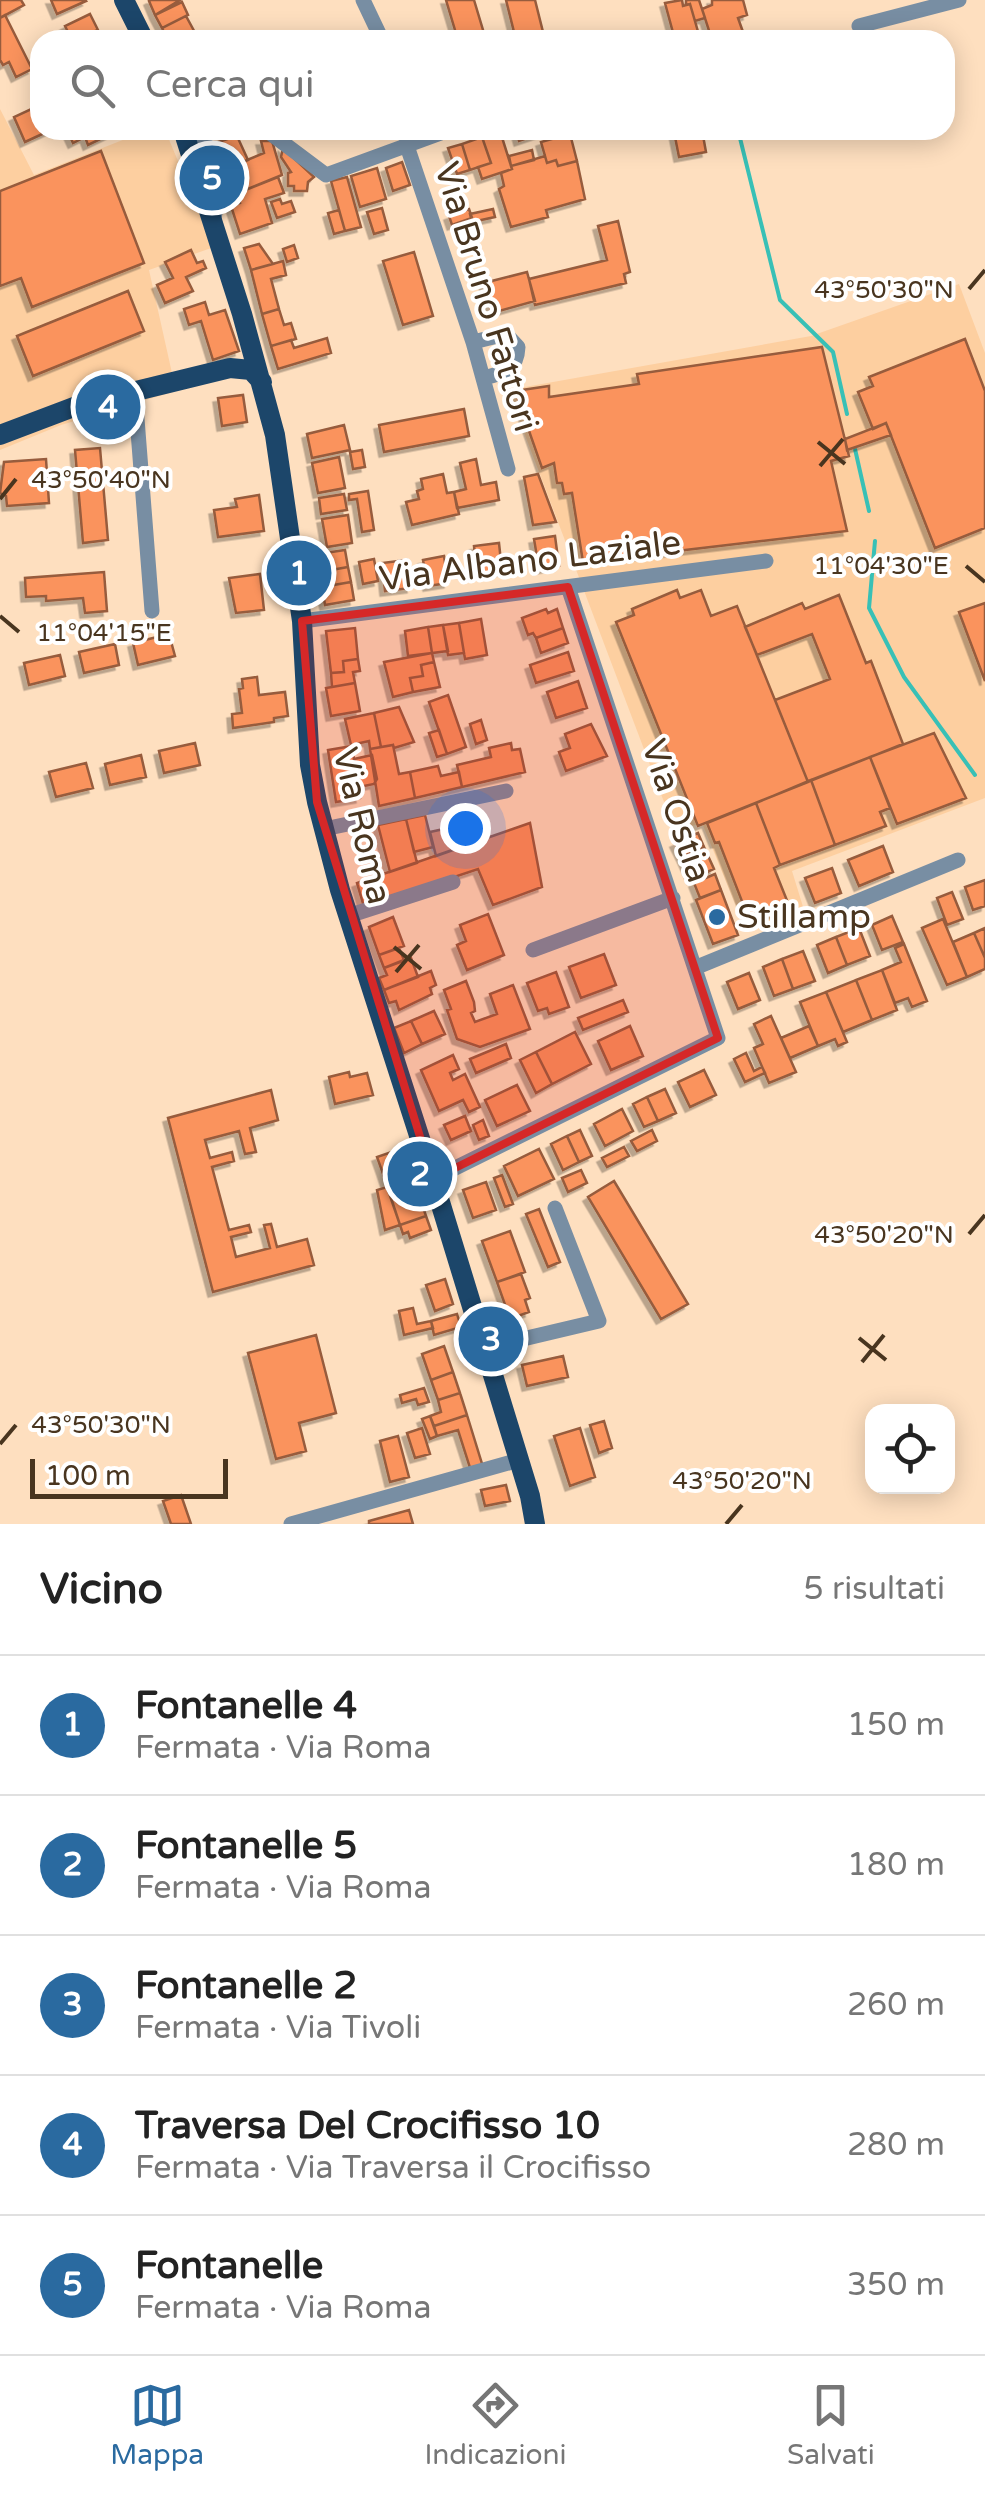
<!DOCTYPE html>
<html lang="it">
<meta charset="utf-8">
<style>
body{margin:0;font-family:"Varela Round",sans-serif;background:#f6f6f6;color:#222}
.controls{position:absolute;right:30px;bottom:30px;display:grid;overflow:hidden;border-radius:20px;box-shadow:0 5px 25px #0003}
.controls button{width:90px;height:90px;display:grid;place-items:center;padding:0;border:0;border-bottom:2px solid #e0e0e0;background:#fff;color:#222;font:50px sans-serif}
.scale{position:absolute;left:30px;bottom:25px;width:198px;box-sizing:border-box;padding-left:10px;border:5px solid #49351f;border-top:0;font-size:28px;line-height:35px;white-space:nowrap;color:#49351f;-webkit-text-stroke:8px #fff;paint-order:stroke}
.you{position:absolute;left:465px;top:828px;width:35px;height:35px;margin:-25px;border:8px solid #fff;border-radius:50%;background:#1a73e8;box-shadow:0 0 0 15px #1a73e833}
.badge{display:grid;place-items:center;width:65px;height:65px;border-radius:50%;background:#2a6aa0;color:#fff;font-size:32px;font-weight:700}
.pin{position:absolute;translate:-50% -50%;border:5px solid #fff;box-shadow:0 2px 10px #0006}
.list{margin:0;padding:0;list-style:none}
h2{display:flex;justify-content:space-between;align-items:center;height:130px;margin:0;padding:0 40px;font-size:42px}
h2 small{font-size:32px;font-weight:400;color:#767676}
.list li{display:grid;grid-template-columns:65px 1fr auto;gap:30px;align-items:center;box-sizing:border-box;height:140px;padding:0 40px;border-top:2px solid #e0e0e0}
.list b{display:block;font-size:38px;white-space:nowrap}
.list p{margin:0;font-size:32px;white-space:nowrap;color:#767676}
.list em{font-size:32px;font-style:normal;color:#767676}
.icon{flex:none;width:55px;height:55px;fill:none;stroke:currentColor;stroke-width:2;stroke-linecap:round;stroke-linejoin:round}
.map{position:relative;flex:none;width:985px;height:1524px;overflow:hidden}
.search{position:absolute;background:#fff;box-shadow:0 5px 25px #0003;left:30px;right:30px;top:30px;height:110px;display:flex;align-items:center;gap:25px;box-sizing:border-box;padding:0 35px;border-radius:30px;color:#767676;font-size:38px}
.sheet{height:830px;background:#fff}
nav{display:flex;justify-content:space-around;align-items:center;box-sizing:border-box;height:140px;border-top:2px solid #e0e0e0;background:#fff;font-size:28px;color:#767676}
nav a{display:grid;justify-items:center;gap:5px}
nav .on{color:#2a6aa0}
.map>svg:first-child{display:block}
.built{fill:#fdcfa0}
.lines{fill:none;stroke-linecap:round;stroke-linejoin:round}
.stream{stroke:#38c0b6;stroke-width:4}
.building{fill:#fa935d;stroke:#975b3c;stroke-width:2.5;filter:url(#shadow)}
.minor{stroke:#788ea3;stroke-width:15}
.major{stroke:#1c466a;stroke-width:20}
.marked{fill:#d62828;fill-opacity:0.2;stroke:#d62828;stroke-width:8;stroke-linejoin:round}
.ticks{fill:none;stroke:#49351f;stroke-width:4}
.poi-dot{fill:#2a6aa0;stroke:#fff;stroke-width:4}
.labels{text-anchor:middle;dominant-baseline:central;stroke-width:8;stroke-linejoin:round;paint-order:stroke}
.street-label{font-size:35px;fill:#49351f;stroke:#fff}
.poi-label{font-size:35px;fill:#49351f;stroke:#fff;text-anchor:start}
.ticks-label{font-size:25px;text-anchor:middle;fill:#49351f;stroke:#fff;stroke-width:8;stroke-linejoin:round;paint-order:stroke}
</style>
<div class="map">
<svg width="985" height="1524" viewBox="0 0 985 1524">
<defs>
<filter id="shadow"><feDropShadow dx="-4.5" dy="4.5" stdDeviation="0" flood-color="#0004"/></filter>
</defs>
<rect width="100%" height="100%" fill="#fedfbf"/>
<path class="built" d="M0,109L34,175L148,130H165L214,247L149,270L176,391L61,425L0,450Z
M959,284L985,353V798L792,871L804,910L745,928L702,823L675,831L508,390L811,336Z"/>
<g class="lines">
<path class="stream" d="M738,130L780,300L833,352L847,414
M855,449L869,511
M875,541L869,608L904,677L975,775"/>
</g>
<path class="building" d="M0,0H21L24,5L0,18Z
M51,0H85L86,1L57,14Z
M180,0L155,15L149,1L151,0Z
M446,0H474L486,40H458Z
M506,0H535L545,40H516Z
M682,0L683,6L690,4L699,35L675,40L665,3Z
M686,0H699L705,18L695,21L690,4L686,5Z
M712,0H743L747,15L738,18L743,32L712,40L702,9L712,5Z
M182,2L188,15L162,28L155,15Z
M90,14L98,30L72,40L65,26Z
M5,15L32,69L16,77L9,62L3,65L0,60V18Z
M186,16L199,40H168L162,28Z
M40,105V130H51L25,142L14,117Z
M67,130H109L111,134L88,145L85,137L73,143Z
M516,130H551L519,141Z
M569,130L577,161L558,166L556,160L547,163L541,142L555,138L554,133Z
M687,130H702L706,152L679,157L674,132Z
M500,131L512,169L482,179L478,167L491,163L482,137Z
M237,136L248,160L230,167L218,142Z
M482,137L491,163L470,170L462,144Z
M261,141H272L282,175L238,193L230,167L264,153Z
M462,144L470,170L457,174L448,148Z
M283,148L314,177L308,182L307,191H294V186H288V173L291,172L281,157Z
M532,150L534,160L511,166L509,156Z
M101,151L144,263L32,307L21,278L0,286V191Z
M545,156L547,163L556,160L558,166L577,161L585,199L546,210L548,217L511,227L499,189L504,186L501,173L512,169L511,166Z
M402,162L410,185L393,191L386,168Z
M377,168L386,199L360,207L351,176Z
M278,177L284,193L265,199L272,223L240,234L231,206L240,203L238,193Z
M347,177L361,227L345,231L331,181Z
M280,199L282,204L291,201L295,212L277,218L271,202Z
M382,208L388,230L374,234L367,212Z
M469,209L472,218L452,225L449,216Z
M493,209L495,217L472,222L470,214Z
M339,210L345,231L334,234L328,213Z
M618,221L630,272L624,274L626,283L535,305L529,279L607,260L598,226Z
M259,244L273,264L251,270L244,248Z
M294,245L298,258L287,262L283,249Z
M191,250L197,263L203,261L206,268L186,277L193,291L165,303L157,285L173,278L165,262Z
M414,252L433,316L403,325L383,261Z
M283,261L286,275L271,279L279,309L262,314L251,270Z
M527,272L535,301L492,313L484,283Z
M128,291L144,331L33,376L17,336Z
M205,302L209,315L225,310L239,351L213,360L201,321L189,325L184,309Z
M279,309L284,325L291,323L296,339L271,346L262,314Z
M327,338L331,353L278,369L271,346L291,340L294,348Z
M965,339L985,391V528L935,548L886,423L873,429L858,392L873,386L869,377Z
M822,347L849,456L831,461L847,531L583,562L572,493L564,494L562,483H557L554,463L542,468L515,391L549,386V397L639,384L637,374Z
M243,395L247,422L222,426L218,398Z
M464,409L469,436L384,452L379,425Z
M886,423L891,435L847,450L845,439Z
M344,425L350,450L312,458L307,434Z
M100,448L108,540L83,543L75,450Z
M362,450L365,467L353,469L350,452Z
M339,457L345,488L318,493L312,463Z
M46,459L49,503L7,506L6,496L0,493L4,462Z
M476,459L481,485L496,482L499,500L457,508L454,492L466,489L460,463Z
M443,474L447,493L454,492L459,514L412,525L406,502L419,499L417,491L423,489L421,479Z
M538,474L556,522L533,525L524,477Z
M368,491L374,530L362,532L357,499L349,500V494Z
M344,494L347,510L321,514L319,498Z
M259,495L264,531L218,537L214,510L237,507L235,499Z
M348,515L352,543L327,547L322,519Z
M555,536L559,566L539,569L534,539Z
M499,543L502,571L477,575L474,546Z
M345,550L348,567L320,572L318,554Z
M444,556L448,583L428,586L423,560Z
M374,559L378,581L363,584L359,562Z
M407,560L411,588L385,591L382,563Z
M348,567L351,582L322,587L320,572Z
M104,572L107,611L85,613L83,598L46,601V596L26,597L25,578Z
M260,574L264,610L236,613L229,578Z
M351,582L354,600L325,605L322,587Z
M677,590L680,598L701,590L711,616L737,606L808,782L698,826L616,622L634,615L632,609Z
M839,595L866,663L871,661L903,744L808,782L775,700L830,679L812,634L757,655L745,627L802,603L805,609Z
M985,603V681L959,612Z
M546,609L548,613L557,609L563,628L536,638L533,633L528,635L522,618Z
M481,619L487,655L465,659L459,623Z
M459,623L464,653L448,655L443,625Z
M443,625L448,651L432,653L428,627Z
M428,627L432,653L408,656L405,631Z
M355,628L358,659L343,661L344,672L331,673L326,631Z
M563,628L568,643L541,653L536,638Z
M169,634L175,656L138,665L133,643Z
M115,644L119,665L84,673L79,652Z
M568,652L574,671L536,683L530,665Z
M432,653L434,662L421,665L423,676L410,678L413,692L393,697L384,662Z
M60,655L65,676L29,685L24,663Z
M358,659L360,671L353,672L355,683L332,687L331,673L344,672L343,661Z
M434,662L440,687L413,692L410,678L423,676L421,665Z
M257,677L259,695L285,692L288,716L274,718V722L233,728L232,714L242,713L239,689L243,688L242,679Z
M578,681L587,708L556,718L547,692Z
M355,683L360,711L331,716L326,688Z
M448,695L466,747L447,754L429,702Z
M399,707L414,742L394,748L393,745L381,747L374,713Z
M374,713L381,747L370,749L369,741L351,745L345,719Z
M481,720L487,740L476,744L470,724Z
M591,724L607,756L566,771L559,752L570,748L565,734Z
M439,730L447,754L437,757L429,733Z
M934,733L966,798L897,824L870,757Z
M195,743L200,765L164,773L159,751Z
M511,743L512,750L520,749L525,772L462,787L457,765L491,757L489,748Z
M393,745L399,774L410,772L415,798L379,806L370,749Z
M352,746L360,798L336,802L328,750Z
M141,755L146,777L110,785L105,764Z
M372,755L377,779L374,784L359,787L354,759Z
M870,757L890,808L880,812L886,826L835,845L811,780Z
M86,763L93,788L56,797L49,772Z
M438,766L441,776L459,772L462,787L415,798L410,772Z
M811,780L835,845L780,865L756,803Z
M756,803L780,865L774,868L790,908L750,922L719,842L715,843L707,823Z
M425,815L433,847L414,852L406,819Z
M406,819L417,863L390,872L378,825Z
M530,823L542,887L493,905L478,869L364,907L357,883Z
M453,827L459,848L436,856L430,832Z
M698,833L704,847L682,857L675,843Z
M883,846L893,872L859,886L848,860Z
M704,847L714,869L692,879L682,857Z
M832,868L841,893L815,903L805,878Z
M715,874L721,890L700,898L694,883Z
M985,880V906L973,910L965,887Z
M721,890L738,935L713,944L696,900Z
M952,892L963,919L947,925L937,898Z
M488,914L504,955L467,970L457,945L466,941L460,925Z
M892,916L903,942L882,950L872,925Z
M393,917L404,946L379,955L369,927Z
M943,919L967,977L947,985L922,928Z
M859,928L870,956L847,965L836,937Z
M985,928V958L974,933Z
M974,933L985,958V969L967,977L953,942Z
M836,937L847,965L828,973L817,945Z
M904,944L927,1001L912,1007L908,998L895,1003L882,970L901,962L895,948Z
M399,948L404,960L384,968L379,955Z
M803,951L815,981L793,989L782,959Z
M604,954L616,985L581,998L569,967Z
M411,958L418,977L384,990L379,978L387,975L384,968Z
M782,959L793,989L774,996L763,967Z
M882,970L897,1010L872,1020L856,980Z
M431,971L436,985L430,988L432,994L399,1010L396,1001L389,1003L384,990Z
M556,972L569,1007L549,1014L547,1008L538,1011L527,983Z
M749,973L760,1000L738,1009L727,982Z
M856,980L872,1020L843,1032L826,992Z
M466,981L474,1002L475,1011L471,1013L475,1022L497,1014L490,994L513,985L530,1029L480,1047L457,1039L447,1010L451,1009L444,990Z
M826,992L847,1042L838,1046L835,1039L818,1046L800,1002Z
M623,1000L628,1012L583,1030L578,1018Z
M434,1011L445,1034L422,1044L411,1021Z
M771,1016L796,1072L769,1083L754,1048L763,1044L754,1024Z
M411,1021L422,1044L404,1053L394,1028Z
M630,1026L643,1056L611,1070L598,1041Z
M809,1026L818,1046L790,1058L781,1038Z
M575,1032L591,1064L552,1084L536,1052Z
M506,1044L511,1058L476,1073L470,1059Z
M536,1052L552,1084L536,1093L520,1060Z
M746,1053L754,1071L762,1067L765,1073L745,1082L734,1059Z
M453,1055L459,1069L450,1073L453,1080L465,1074L480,1107L469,1112L463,1100L439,1111L421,1070Z
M704,1070L716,1095L690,1107L678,1082Z
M349,1072L350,1077L367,1073L373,1095L335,1104L329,1077Z
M517,1085L530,1111L497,1126L485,1100Z
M665,1089L676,1113L658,1121L647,1097Z
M271,1090L278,1120L250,1128L256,1152L245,1154L239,1131L205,1140L210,1158L232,1152L234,1161L212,1167L229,1230L249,1225L251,1232L231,1237L236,1257L270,1248L264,1225L271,1224L277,1247L307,1239L314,1265L213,1292L168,1118Z
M647,1097L658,1121L644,1127L633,1104Z
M622,1109L633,1131L605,1146L594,1124Z
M465,1116L471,1131L451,1140L444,1125Z
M483,1120L489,1136L479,1140L473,1125Z
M580,1130L592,1156L579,1162L567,1136Z
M652,1130L657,1141L637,1151L631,1141Z
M567,1136L579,1162L563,1170L551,1144Z
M624,1147L629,1156L607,1167L602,1158Z
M403,1148L408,1162L382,1171L377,1157Z
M539,1149L554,1179L518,1196L504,1166Z
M408,1162L426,1216L400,1225L382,1171Z
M581,1170L587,1183L568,1192L562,1178Z
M502,1175L513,1204L505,1207L494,1178Z
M614,1181L688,1304L661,1319L588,1197Z
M486,1182L496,1210L473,1218L463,1190Z
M387,1187L400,1225L385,1230L377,1190Z
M539,1209L560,1262L548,1267L526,1214Z
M426,1216L431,1230L410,1238L408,1232L403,1234L400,1225Z
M510,1231L525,1272L497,1282L482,1241Z
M521,1274L530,1298L525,1300L529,1312L510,1319L497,1282Z
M445,1279L453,1304L435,1311L426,1285Z
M413,1308L417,1324L431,1321L433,1328L404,1335L399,1311Z
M457,1314L461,1327L434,1335L431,1321Z
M316,1335L336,1413L299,1423L306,1451L276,1459L248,1353Z
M444,1346L453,1372L431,1380L422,1354Z
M563,1356L568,1377L527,1386L522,1365Z
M453,1372L460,1393L438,1400L431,1380Z
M424,1388L429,1402L418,1405L416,1399L402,1403L400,1395Z
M460,1393L467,1415L434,1426L430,1416L441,1412L438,1400Z
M467,1415L483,1467L471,1471L458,1430L437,1436L434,1426Z
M430,1416L437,1436L430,1439L422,1419Z
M604,1421L612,1448L599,1453L590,1425Z
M422,1428L430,1454L415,1458L407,1433Z
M580,1428L595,1477L570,1486L554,1436Z
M398,1436L409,1477L390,1482L380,1441Z
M506,1485L510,1501L485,1506L481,1490Z
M181,1495L191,1524H171L163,1501Z
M409,1510L413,1524H369V1521Z"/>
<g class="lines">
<path class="minor" d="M363,0L382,40
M859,26L959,0
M266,130L326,175L449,130
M199,131C218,166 224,183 213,221
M191,132L247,130
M406,143L473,342L508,469
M473,342L506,334L518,347C517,370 505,372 484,378
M135,393L152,611
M302,621L766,561
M324,829L506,791
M348,916L453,882
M533,950L673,898
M697,967L958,860
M433,1179L718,1038L568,587
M485,1348L599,1321L555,1208
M291,1524L519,1460"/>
<path class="major" d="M124,0L144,40
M183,130L242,314L275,435L302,621L310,765L317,802L340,890L433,1179L530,1496L535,1524
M0,435L79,405L230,368L251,370L262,382"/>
</g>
<path class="marked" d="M568,587L718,1038L433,1179L317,802L302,621Z"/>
<path class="ticks" d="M969,289L985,270M818,442L845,464M820,466L843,439M0,499L16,479M966,566L985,582M0,616L19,632M394,947L421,969M396,972L419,945M969,1234L985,1215M859,1338L886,1360M862,1362L884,1335M0,1444L16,1425M726,1524L742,1505"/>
<circle class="poi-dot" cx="717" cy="917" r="10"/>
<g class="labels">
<g class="street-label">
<text transform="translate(486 297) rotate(73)">Via Bruno Fattori</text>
<text transform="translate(530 561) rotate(-7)">Via Albano Laziale</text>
<text transform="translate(676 811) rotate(71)">Via Ostia</text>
<text transform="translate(362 826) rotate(77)">Via Roma</text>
</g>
<g class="poi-label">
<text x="737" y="917">Stillamp</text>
</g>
</g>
<g class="ticks-label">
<text x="884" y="298">43°50'30"N</text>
<text x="101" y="488">43°50'40"N</text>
<text x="881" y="574">11°04'30"E</text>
<text x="104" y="641">11°04'15"E</text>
<text x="884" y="1243">43°50'20"N</text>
<text x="101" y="1433">43°50'30"N</text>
<text x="742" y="1489">43°50'20"N</text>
</g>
</svg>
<div class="controls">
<button><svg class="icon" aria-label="locate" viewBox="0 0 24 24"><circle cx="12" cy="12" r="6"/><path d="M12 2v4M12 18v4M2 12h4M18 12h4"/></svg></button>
</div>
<div class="scale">100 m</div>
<div class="you"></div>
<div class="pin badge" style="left:299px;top:573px">1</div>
<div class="pin badge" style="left:420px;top:1174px">2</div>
<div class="pin badge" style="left:491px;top:1339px">3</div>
<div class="pin badge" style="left:108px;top:407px">4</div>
<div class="pin badge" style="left:212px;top:178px">5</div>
<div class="search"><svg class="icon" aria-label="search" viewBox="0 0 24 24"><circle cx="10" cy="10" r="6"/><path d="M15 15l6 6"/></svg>Cerca qui</div>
</div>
<section class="sheet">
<h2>Vicino<small>5 risultati</small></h2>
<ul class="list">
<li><span class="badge">1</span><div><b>Fontanelle 4</b><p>Fermata · Via Roma</p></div><em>150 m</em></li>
<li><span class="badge">2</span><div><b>Fontanelle 5</b><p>Fermata · Via Roma</p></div><em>180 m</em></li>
<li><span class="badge">3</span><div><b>Fontanelle 2</b><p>Fermata · Via Tivoli</p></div><em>260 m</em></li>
<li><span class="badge">4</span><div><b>Traversa Del Crocifisso 10</b><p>Fermata · Via Traversa il Crocifisso</p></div><em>280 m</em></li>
<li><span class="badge">5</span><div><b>Fontanelle</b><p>Fermata · Via Roma</p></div><em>350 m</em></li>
</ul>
</section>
<nav>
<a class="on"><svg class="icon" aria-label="map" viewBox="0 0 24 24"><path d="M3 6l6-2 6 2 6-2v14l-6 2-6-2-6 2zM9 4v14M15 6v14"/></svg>Mappa</a>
<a><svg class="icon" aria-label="directions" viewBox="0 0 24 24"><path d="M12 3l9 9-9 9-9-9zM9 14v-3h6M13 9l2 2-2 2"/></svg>Indicazioni</a>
<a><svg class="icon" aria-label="saved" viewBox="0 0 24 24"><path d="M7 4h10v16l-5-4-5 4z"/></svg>Salvati</a>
</nav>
